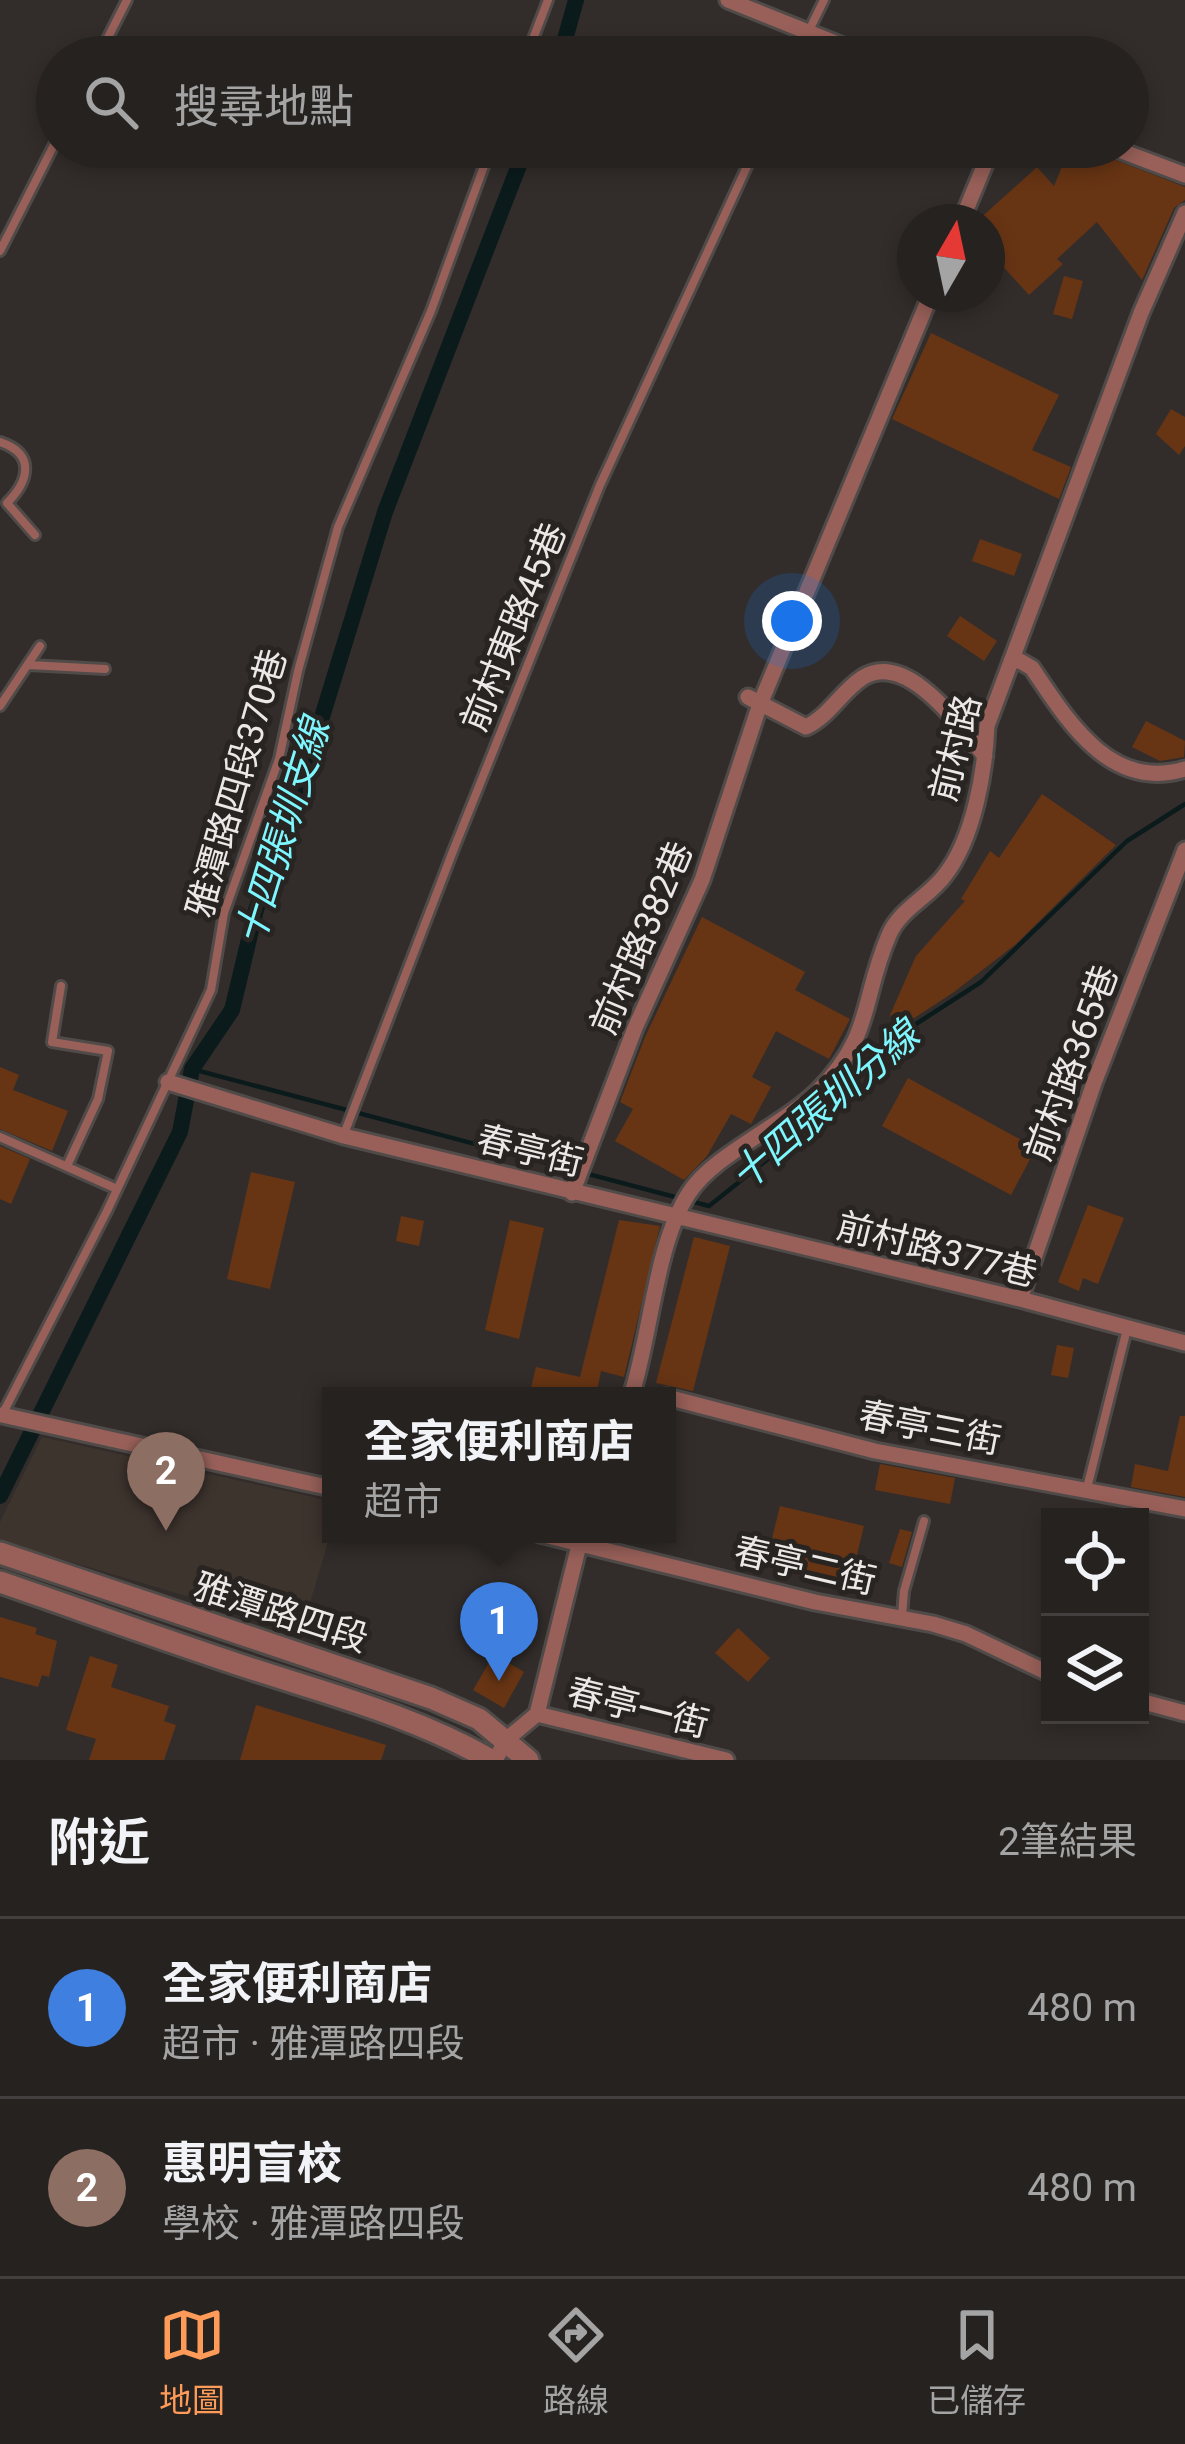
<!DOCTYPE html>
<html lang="zh-TW">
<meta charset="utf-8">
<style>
body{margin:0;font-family:Roboto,"Noto Sans TC",sans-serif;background:#322f2d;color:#f1f3f6}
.controls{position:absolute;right:36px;bottom:36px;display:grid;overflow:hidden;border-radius:0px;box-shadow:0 6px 18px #0003}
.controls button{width:108px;height:108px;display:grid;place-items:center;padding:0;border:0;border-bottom:3px solid #423f3e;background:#262220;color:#f1f3f6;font:60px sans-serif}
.compass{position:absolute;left:897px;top:204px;width:108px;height:108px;border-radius:50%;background:#262220;box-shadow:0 6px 18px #0003;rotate:9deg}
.you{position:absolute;left:792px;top:621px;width:42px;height:42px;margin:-30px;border:9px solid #fff;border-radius:50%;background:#1a73e8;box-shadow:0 0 0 18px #1a73e833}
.badge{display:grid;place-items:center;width:78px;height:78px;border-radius:50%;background:#fe9b59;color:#fff;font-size:39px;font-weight:700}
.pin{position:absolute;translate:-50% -99px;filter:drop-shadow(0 3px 6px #0008)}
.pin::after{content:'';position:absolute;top:63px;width:42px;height:36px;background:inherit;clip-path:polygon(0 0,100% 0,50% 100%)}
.popup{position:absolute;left:322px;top:1387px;width:354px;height:156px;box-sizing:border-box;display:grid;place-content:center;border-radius:0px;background:#262220;filter:drop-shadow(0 3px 9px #0005);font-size:39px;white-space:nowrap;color:#a4a4a5}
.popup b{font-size:45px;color:#f1f3f6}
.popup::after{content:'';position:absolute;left:50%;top:100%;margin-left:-24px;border:24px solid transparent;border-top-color:#262220}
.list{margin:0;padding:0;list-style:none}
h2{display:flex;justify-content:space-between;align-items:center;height:156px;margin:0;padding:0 48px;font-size:51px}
h2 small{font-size:39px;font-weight:400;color:#a4a4a5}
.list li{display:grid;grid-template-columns:78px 1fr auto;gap:36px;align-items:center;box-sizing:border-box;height:180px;padding:0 48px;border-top:3px solid #423f3e}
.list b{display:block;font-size:45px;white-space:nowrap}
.list p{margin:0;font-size:39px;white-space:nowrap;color:#a4a4a5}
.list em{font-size:39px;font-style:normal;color:#a4a4a5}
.icon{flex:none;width:66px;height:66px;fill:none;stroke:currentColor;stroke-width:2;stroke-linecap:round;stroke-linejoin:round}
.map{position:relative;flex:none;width:1185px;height:1760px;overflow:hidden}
.search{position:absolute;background:#262220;box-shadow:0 6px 18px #0003;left:36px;right:36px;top:36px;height:132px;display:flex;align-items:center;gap:30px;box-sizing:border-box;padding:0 42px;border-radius:66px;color:#a4a4a5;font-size:45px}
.sheet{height:516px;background:#262220}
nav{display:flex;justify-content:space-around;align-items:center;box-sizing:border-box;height:168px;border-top:3px solid #423f3e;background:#262220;font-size:33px;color:#a4a4a5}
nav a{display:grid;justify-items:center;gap:6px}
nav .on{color:#fe9b59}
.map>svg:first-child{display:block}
.built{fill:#3e342e}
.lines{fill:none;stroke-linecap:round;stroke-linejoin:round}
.stream{stroke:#0b1b1c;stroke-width:4.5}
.canal{stroke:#0b1b1c;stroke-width:16}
.building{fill:#683514}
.service-casing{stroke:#504b49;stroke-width:14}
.minor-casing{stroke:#504b49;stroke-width:21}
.tertiary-casing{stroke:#504b49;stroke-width:27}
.service{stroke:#986059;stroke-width:8}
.minor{stroke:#986059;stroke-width:15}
.tertiary{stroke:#986059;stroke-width:21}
.labels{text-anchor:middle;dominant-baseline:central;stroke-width:10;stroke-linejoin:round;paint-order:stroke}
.street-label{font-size:36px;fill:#ebe8e7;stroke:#282421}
.water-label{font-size:39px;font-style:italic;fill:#7ef6fe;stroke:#282421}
</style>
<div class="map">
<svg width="1185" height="1760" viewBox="0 0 1185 1760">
<rect width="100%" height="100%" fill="#322d2b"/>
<path class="built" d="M42,1437L331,1501V1532L302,1630L0,1541V1522Z"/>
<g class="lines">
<path class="stream" d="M192,1069L709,1206L812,1124L885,1044L981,982L1127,841L1185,804"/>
<path class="canal" d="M560,57L576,0
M0,1496L180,1132L192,1069L232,1010L256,910L322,717L385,512L526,147"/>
</g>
<path class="building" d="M1070,147H1082L1185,187V200L1174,208L1142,280L1097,222L1057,259L1063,264L1029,295L987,249V222H976L1037,167L1054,186Z
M1064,276L1083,281L1072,319L1053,314Z
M931,333L1059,395L1032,450L1071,467L1059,499L892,419Z
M1171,409L1185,417V446L1179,455L1156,434Z
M980,539L1022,554L1014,576L972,561Z
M960,616L997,641L984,661L947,636Z
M1146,721L1185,741L1184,757L1160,761L1132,747Z
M1042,794L1116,845L1016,944L954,992L899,1028L890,1015L916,956L965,901L961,899L990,851L999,858Z
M702,917L805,972L795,990L850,1019L829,1059L776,1031L752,1077L771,1087L751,1124L731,1114L707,1156L684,1180L615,1141L633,1109L620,1102L645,1037Z
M0,1067L19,1075L13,1090L68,1111L52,1151L0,1129Z
M908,1078L1036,1148L1011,1195L882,1126Z
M0,1146L30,1159L11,1204L0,1199Z
M251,1172L295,1182L270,1289L227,1279Z
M1088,1205L1124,1218L1098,1284L1083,1278L1079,1291L1058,1282Z
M401,1216L424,1221L419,1246L396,1241Z
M510,1220L544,1228L519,1339L485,1330Z
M619,1220L660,1226L624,1377L601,1371L596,1396H529L536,1367L580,1377Z
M694,1237L730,1246L693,1391L656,1383Z
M1057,1345L1074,1348L1068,1378L1051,1375Z
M1180,1416H1185V1497L1131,1487L1135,1464L1168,1471Z
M880,1464L955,1478L950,1504L875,1490Z
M780,1506L864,1526L849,1587L765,1567Z
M900,1529L912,1532L902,1567L889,1563Z
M0,1617L37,1628L35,1634L57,1641L49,1677L42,1675L38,1687L0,1677Z
M738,1628L770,1658L748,1682L715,1653Z
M494,1654L524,1672L504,1708L473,1690Z
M90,1656L118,1665L111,1687L169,1706L164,1721L176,1725L164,1760H89L96,1739L66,1730Z
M256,1705L386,1745L381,1760H240Z"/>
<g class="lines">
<g class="service-casing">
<path id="service" d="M98,57L127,0
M526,57L548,0
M796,57L824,0
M0,251L57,139
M0,442C36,454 29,481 7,503L35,535
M29,665L105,669
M0,706L40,646
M61,986L52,1042L108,1051L98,1099L67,1166
M344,1134L453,851L600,485L756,147
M0,1137L117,1189
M1,1417L107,1211L211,990L224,913L279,759L298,671L338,527L431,311L491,147
M1087,1488L1127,1329
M902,1616L904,1591L924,1521"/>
</g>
<g class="minor-casing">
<path id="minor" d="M728,0L870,57
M1111,147L1185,175
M961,222L992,147
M1011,661H1020L1032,668C1067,720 1110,792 1185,769
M748,697L806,727C828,717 841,692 862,678C907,649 960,727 985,756
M168,1082L344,1136L1020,1299L1185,1343
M572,1193L635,1028L702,880L760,704L931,294
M1020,1299L1094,1083L1185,850
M631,1396C651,1336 655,1245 689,1193C713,1155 784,1125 818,1091C874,1035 861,999 889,935C900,909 929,897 945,875C974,838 985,771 987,726L1141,313L1185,213
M667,1397L875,1451L1185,1509
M2,1415L331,1488
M540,1534L815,1602L933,1624L966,1634L1050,1674
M1140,1701L1185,1713
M537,1714L726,1760
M495,1760L507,1739L537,1714L581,1537"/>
</g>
<g class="tertiary-casing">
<path id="tertiary" d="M0,1553L431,1698L479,1719L528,1760
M0,1582C81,1610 162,1639 243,1666C328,1694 412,1715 491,1760"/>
</g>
<use href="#service" class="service"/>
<use href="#minor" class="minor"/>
<use href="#tertiary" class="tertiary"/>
</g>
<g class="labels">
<g class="street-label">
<text transform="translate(514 627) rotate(-68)">前村東路45巷</text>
<text transform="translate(956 748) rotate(-76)">前村路</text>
<text transform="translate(237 783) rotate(-74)">雅潭路四段370巷</text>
<text transform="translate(642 938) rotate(-67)">前村路382巷</text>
<text transform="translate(1072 1063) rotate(-70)">前村路365巷</text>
<text transform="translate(530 1151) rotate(14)">春亭街</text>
<text transform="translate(937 1250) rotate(14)">前村路377巷</text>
<text transform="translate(930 1428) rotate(11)">春亭三街</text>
<text transform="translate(805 1566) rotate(13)">春亭二街</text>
<text transform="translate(281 1613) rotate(18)">雅潭路四段</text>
<text transform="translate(638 1708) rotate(14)">春亭一街</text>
</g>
<g class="water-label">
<text transform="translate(283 832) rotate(-73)">十四張圳支線</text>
<text transform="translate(825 1106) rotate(-41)">十四張圳分線</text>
</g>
</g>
</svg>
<div class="controls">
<button><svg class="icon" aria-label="locate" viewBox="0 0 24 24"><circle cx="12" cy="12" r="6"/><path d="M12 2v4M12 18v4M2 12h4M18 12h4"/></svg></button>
<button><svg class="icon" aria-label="layers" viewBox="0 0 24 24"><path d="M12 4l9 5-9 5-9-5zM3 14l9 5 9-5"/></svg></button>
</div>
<svg class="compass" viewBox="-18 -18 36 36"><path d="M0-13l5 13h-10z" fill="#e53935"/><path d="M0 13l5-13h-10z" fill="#a4a4a5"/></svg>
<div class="you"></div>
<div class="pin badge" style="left:499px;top:1681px;background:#3f7fe0">1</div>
<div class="popup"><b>全家便利商店</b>超市</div>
<div class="pin badge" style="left:166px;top:1531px;background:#8d6e63">2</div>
<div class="search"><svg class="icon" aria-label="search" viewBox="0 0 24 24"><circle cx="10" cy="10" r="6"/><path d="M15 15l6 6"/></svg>搜尋地點</div>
</div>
<section class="sheet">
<h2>附近<small>2筆結果</small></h2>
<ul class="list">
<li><span class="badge" style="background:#3f7fe0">1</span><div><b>全家便利商店</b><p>超市 · 雅潭路四段</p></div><em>480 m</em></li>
<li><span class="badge" style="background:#8d6e63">2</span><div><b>惠明盲校</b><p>學校 · 雅潭路四段</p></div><em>480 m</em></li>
</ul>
</section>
<nav>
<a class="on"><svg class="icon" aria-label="map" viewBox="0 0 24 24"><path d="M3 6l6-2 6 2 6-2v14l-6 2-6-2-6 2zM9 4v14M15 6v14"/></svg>地圖</a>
<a><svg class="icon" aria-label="directions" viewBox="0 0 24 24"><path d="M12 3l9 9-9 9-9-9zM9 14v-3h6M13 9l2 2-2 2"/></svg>路線</a>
<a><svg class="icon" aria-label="saved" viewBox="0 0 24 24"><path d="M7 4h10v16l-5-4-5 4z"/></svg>已儲存</a>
</nav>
